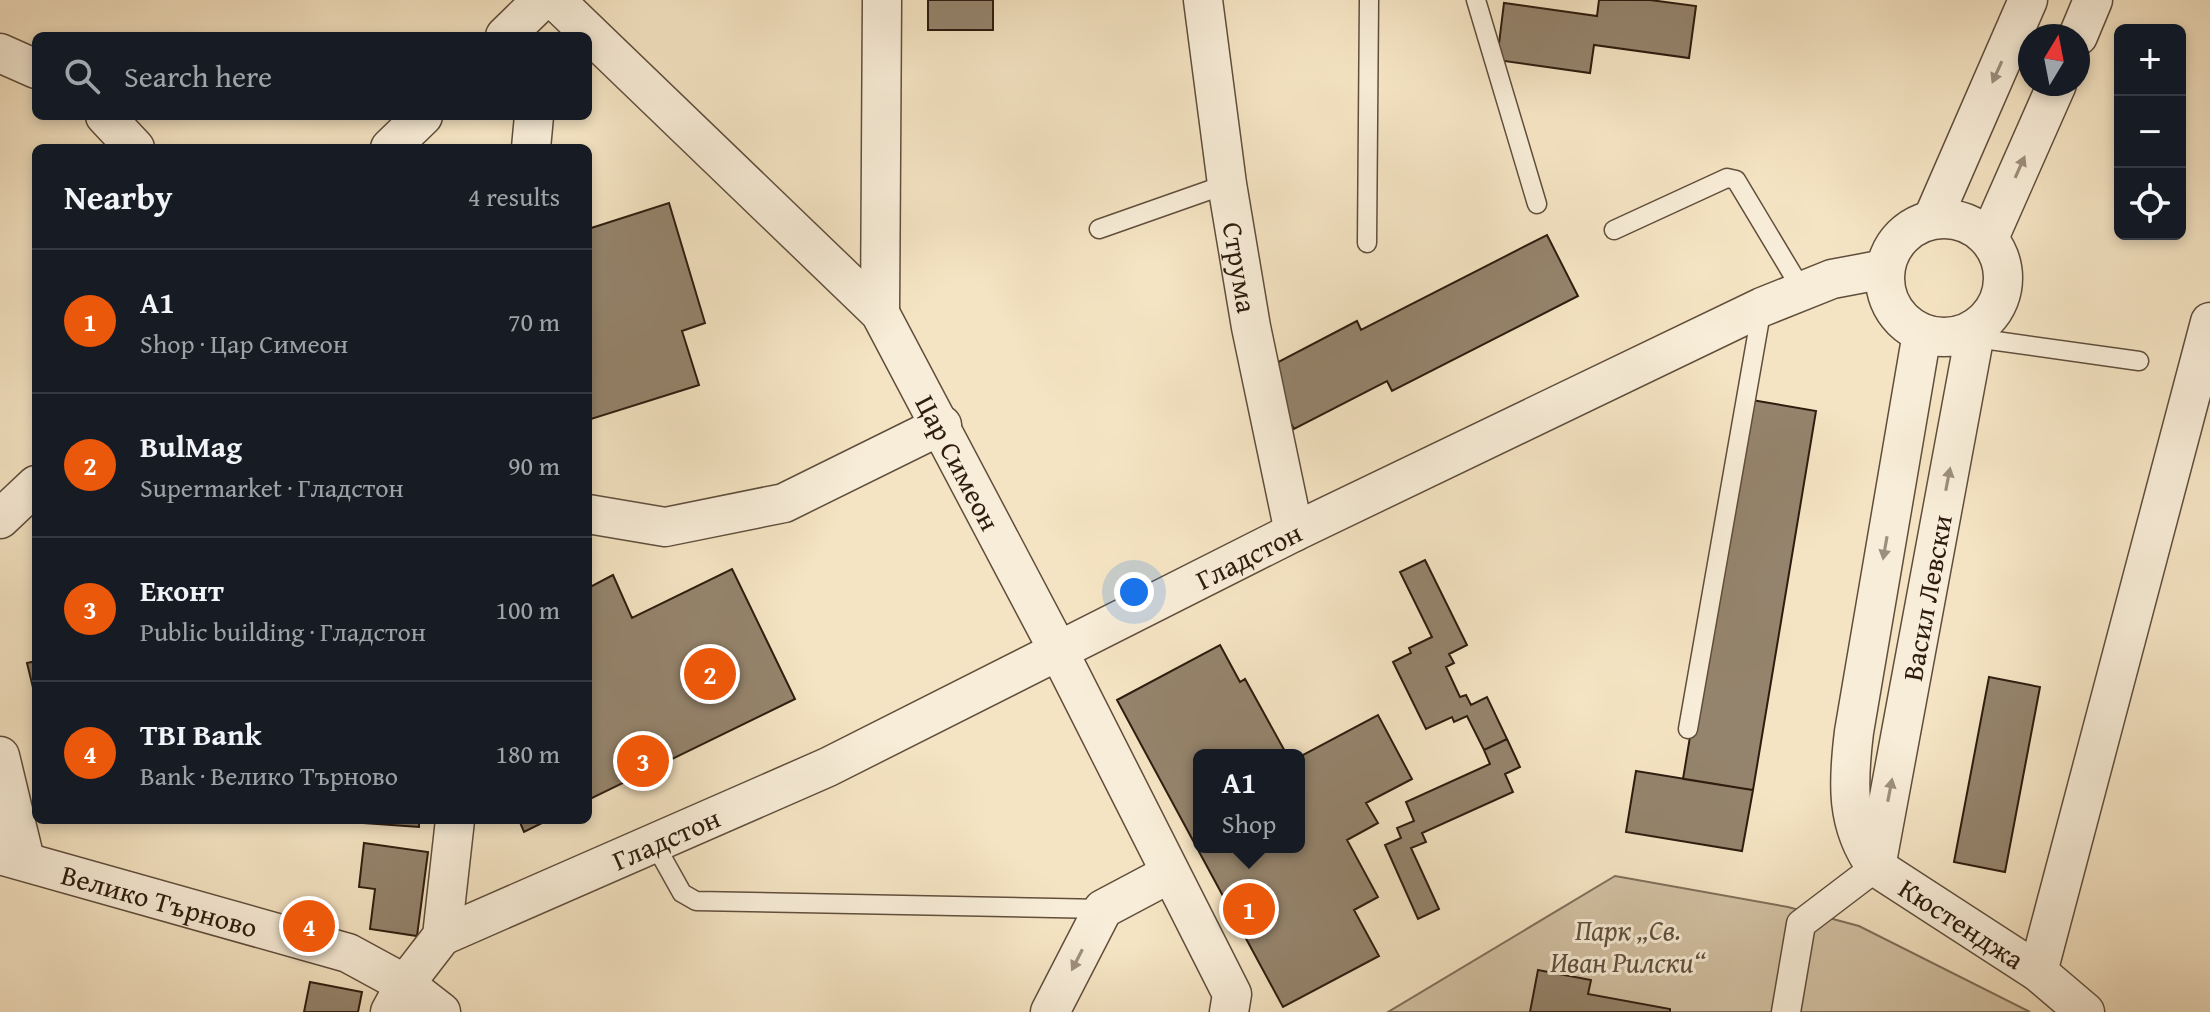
<!DOCTYPE html>
<meta charset="utf-8">
<style>
body{margin:0;font-family:"Gentium Book Plus",serif;background:#242831;color:#f1f3f6}
.controls{position:absolute;right:24px;top:24px;display:grid;overflow:hidden;border-radius:12px;box-shadow:0 4px 12px #0003}
.controls button{width:72px;height:72px;display:grid;place-items:center;padding:0;border:0;border-bottom:2px solid #363941;background:#171b24;color:#f1f3f6;font:40px sans-serif}
.compass{position:absolute;left:2018px;top:24px;width:72px;height:72px;border-radius:50%;background:#171b24;box-shadow:0 4px 12px #0003;rotate:10deg}
.you{position:absolute;left:1134px;top:592px;width:28px;height:28px;margin:-20px;border:6px solid #fff;border-radius:50%;background:#1a73e8;box-shadow:0 0 0 12px #1a73e833}
.badge{display:grid;place-items:center;width:52px;height:52px;border-radius:50%;background:#ea580c;color:#fff;font-size:26px;font-weight:700}
.pin{position:absolute;translate:-50% -50%;border:4px solid #fff;box-shadow:0 2px 8px #0006}
.popup{position:absolute;left:1193px;top:749px;width:112px;height:104px;box-sizing:border-box;display:grid;place-content:center;border-radius:12px;background:#171b24;filter:drop-shadow(0 2px 6px #0005);font-size:26px;white-space:nowrap;color:#9ea1a6}
.popup b{font-size:30px;color:#f1f3f6}
.popup::after{content:'';position:absolute;left:50%;top:100%;margin-left:-16px;border:16px solid transparent;border-top-color:#171b24}
.list{margin:0;padding:0;list-style:none}
h2{display:flex;justify-content:space-between;align-items:center;height:104px;margin:0;padding:0 32px;font-size:34px}
h2 small{font-size:26px;font-weight:400;color:#9ea1a6}
.list li{display:grid;grid-template-columns:52px 1fr auto;gap:24px;align-items:center;box-sizing:border-box;height:144px;padding:0 32px;border-top:2px solid #363941}
.list b{display:block;font-size:30px;white-space:nowrap}
.list p{margin:0;font-size:26px;white-space:nowrap;color:#9ea1a6}
.list em{font-size:26px;font-style:normal;color:#9ea1a6}
.icon{flex:none;width:44px;height:44px;fill:none;stroke:currentColor;stroke-width:2;stroke-linecap:round;stroke-linejoin:round}
.map{position:relative;flex:none;width:2210px;height:1012px;overflow:hidden}
.search{position:absolute;background:#171b24;box-shadow:0 4px 12px #0003;left:32px;top:32px;width:560px;height:88px;display:flex;align-items:center;gap:20px;box-sizing:border-box;padding:0 28px;border-radius:12px;color:#9ea1a6;font-size:30px}
.panel{position:absolute;background:#171b24;box-shadow:0 4px 12px #0003;left:32px;top:144px;width:560px;height:680px;border-radius:12px}
.map>svg:first-child{display:block}
.green{fill:#d3c2a4;stroke:#806f5a;stroke-width:2}
.building{fill:#95846d;stroke:#2e1c0f;stroke-width:2}
.lines{fill:none;stroke-linecap:round;stroke-linejoin:round}
.service-casing{stroke:#604e3c;stroke-width:21}
.pedestrian-casing{stroke:#604e3c;stroke-width:31}
.minor-casing{stroke:#604e3c;stroke-width:41}
.service{stroke:#f8edd8;stroke-width:18}
.pedestrian{stroke:#f8edd8;stroke-width:28}
.minor{stroke:#f8edd8;stroke-width:38}
.oneway{fill:#9d8f7e}
.labels{text-anchor:middle;dominant-baseline:central;stroke-width:6;stroke-linejoin:round;paint-order:stroke}
.street-label{font-size:28px;fill:#2e1c0f;stroke:#f8edd8}
.park-label{font-size:28px;font-style:italic;fill:#604e3c;stroke:#f8edd8}
</style>
<div class="map">
<svg width="2210" height="1012" viewBox="0 0 2210 1012">
<rect width="100%" height="100%" fill="#f5e4c3"/>
<filter id="stains"><feTurbulence type="fractalNoise" baseFrequency=".0025" numOctaves="4"/><feColorMatrix values="0 0 0 0 .2 0 0 0 0 .09 0 0 0 0 .02 0 0 0 .5 -.17"/></filter>
<radialGradient id="worn" r=".72"><stop offset=".6" stop-color="#630" stop-opacity="0"/><stop offset="1" stop-color="#630" stop-opacity=".3"/></radialGradient>
<path class="green" d="M1615,876L1788,907L1859,926L2030,1012H1388Z"/>
<path class="building" d="M928,0H993V30H928Z
M1599,0H1650L1696,6L1689,58L1594,45L1590,73L1497,60L1504,3L1597,16Z
M669,203L705,323L682,331L699,385L588,420V229Z
M1547,235L1578,296L1392,391L1387,381L1294,429L1263,370L1357,321L1361,330Z
M1746,399L1816,411L1753,790L1683,779Z
M1425,560L1467,645L1449,654L1454,663L1446,667L1460,697L1466,695L1471,705L1487,697L1507,739L1484,750L1467,716L1454,722L1452,717L1426,729L1393,662L1411,653L1409,648L1432,637L1400,572Z
M732,569L795,699L588,800V588L613,575L632,618Z
M1220,645L1240,682L1245,679L1287,755H1199V847H1299V757L1378,715L1412,779L1366,803L1378,823L1347,840L1378,897L1354,910L1379,956L1283,1007L1117,700Z
M36,661V700L27,663Z
M1989,677L2040,687L2005,872L1954,862Z
M1507,739L1520,767L1505,774L1513,792L1422,833L1426,842L1411,848L1439,909L1418,919L1385,845L1401,838L1397,828L1414,821L1406,802L1490,764L1484,750Z
M1636,771L1753,790L1742,851L1626,832Z
M364,820H419V827L364,823Z
M519,820H548L524,832Z
M364,843L428,852L417,936L370,929L375,889L359,887Z
M1538,970L1591,980L1588,994L1670,1009V1012H1530Z
M310,982L362,992L358,1012H304Z"/>
<g class="lines">
<g class="service-casing">
<path id="service" d="M1476,0L1537,204
M1099,229L1227,184
M1614,230L1727,178L1736,180L1802,290
M1367,243L1369,0
M1968,337L2139,361
M1688,729L1762,307
M654,843L682,893L696,901L1103,909"/>
</g>
<g class="pedestrian-casing">
<path id="pedestrian" d="M1786,1012L1801,924L1876,867"/>
</g>
<g class="minor-casing">
<g id="minor">
<path id="s1" d="M555,0L880,313L1059,652L1232,994L1229,1012"/>
<path id="s2" d="M1203,0L1227,184L1251,327L1294,532"/>
<path d="M505,36L542,0"/>
<path d="M2078,36L2093,0"/>
<path d="M0,53L36,69"/>
<path d="M105,116L135,148"/>
<path d="M390,148L423,116"/>
<path d="M531,148L534,116"/>
<path d="M1933,218L2028,0"/>
<circle cx="1944" cy="278" r="59"/>
<path d="M1989,238L2057,84"/>
<path d="M880,313L882,0"/>
<path id="s3" d="M1922,333L1854,732C1848,781 1845,825 1876,867L2038,972L2085,1012"/>
<path d="M588,514L665,527L784,503L942,425"/>
<path d="M0,519L36,485"/>
<path d="M0,756L25,860"/>
<path id="s4" d="M0,855L348,953L405,984L441,1012"/>
<path id="s5" d="M1876,867L1976,328"/>
<path id="s6" d="M442,936L828,767L1294,532L1762,307L1832,279L1885,269"/>
<path d="M2038,972L2210,322"/>
<path d="M390,1012L405,984L442,936L455,820"/>
<path d="M1050,1012L1103,909L1169,874"/>
</g>
</g>
<use href="#service" class="service"/>
<use href="#pedestrian" class="pedestrian"/>
<use href="#minor" class="minor"/>
</g>
<defs><path id="oneway-solid" d="M-6-.8H1V-3.2L6.5 0L1 3.2V.8H-6Z" transform="scale(2)"/></defs>
<g class="oneway">
<use href="#oneway-solid" transform="translate(1997 72) rotate(114)"/>
<use href="#oneway-solid" transform="translate(2020 167) rotate(-66)"/>
<use href="#oneway-solid" transform="translate(1948 479) rotate(-79)"/>
<use href="#oneway-solid" transform="translate(1885 548) rotate(100)"/>
<use href="#oneway-solid" transform="translate(1890 790) rotate(-79)"/>
<use href="#oneway-solid" transform="translate(1077 960) rotate(117)"/>
</g>
<g class="labels">
<g class="street-label">
<text stroke="none"><textPath href="#s2" startOffset="270">Струма</textPath></text>
<text stroke="none"><textPath href="#s1" startOffset="620">Цар Симеон</textPath></text>
<text stroke="none"><textPath href="#s6" startOffset="892">Гладстон</textPath></text>
<text stroke="none"><textPath href="#s5" startOffset="274">Васил Левски</textPath></text>
<text stroke="none"><textPath href="#s6" startOffset="244">Гладстон</textPath></text>
<text stroke="none"><textPath href="#s4" startOffset="166">Велико Търново</textPath></text>
<text stroke="none"><textPath href="#s3" startOffset="648">Кюстенджа</textPath></text>
</g>
<g class="park-label">
<text x="1628" y="929">Парк „Св.<tspan x="1628" dy="32">Иван Рилски“</tspan></text>
</g>
</g>
<rect width="100%" height="100%" filter="url(#stains)"/>
<rect width="100%" height="100%" fill="url(#worn)"/>
</svg>
<div class="controls">
<button>+</button>
<button>−</button>
<button><svg class="icon" aria-label="locate" viewBox="0 0 24 24"><circle cx="12" cy="12" r="6"/><path d="M12 2v4M12 18v4M2 12h4M18 12h4"/></svg></button>
</div>
<svg class="compass" viewBox="-18 -18 36 36"><path d="M0-13l5 13h-10z" fill="#e53935"/><path d="M0 13l5-13h-10z" fill="#9ea1a6"/></svg>
<div class="you"></div>
<div class="pin badge" style="left:1249px;top:909px">1</div>
<div class="popup"><b>A1</b>Shop</div>
<div class="pin badge" style="left:710px;top:674px">2</div>
<div class="pin badge" style="left:643px;top:761px">3</div>
<div class="pin badge" style="left:309px;top:926px">4</div>
<div class="search"><svg class="icon" aria-label="search" viewBox="0 0 24 24"><circle cx="10" cy="10" r="6"/><path d="M15 15l6 6"/></svg>Search here</div>
<section class="panel">
<h2>Nearby<small>4 results</small></h2>
<ul class="list">
<li><span class="badge">1</span><div><b>A1</b><p>Shop · Цар Симеон</p></div><em>70 m</em></li>
<li><span class="badge">2</span><div><b>BulMag</b><p>Supermarket · Гладстон</p></div><em>90 m</em></li>
<li><span class="badge">3</span><div><b>Еконт</b><p>Public building · Гладстон</p></div><em>100 m</em></li>
<li><span class="badge">4</span><div><b>TBI Bank</b><p>Bank · Велико Търново</p></div><em>180 m</em></li>
</ul>
</section>
</div>
